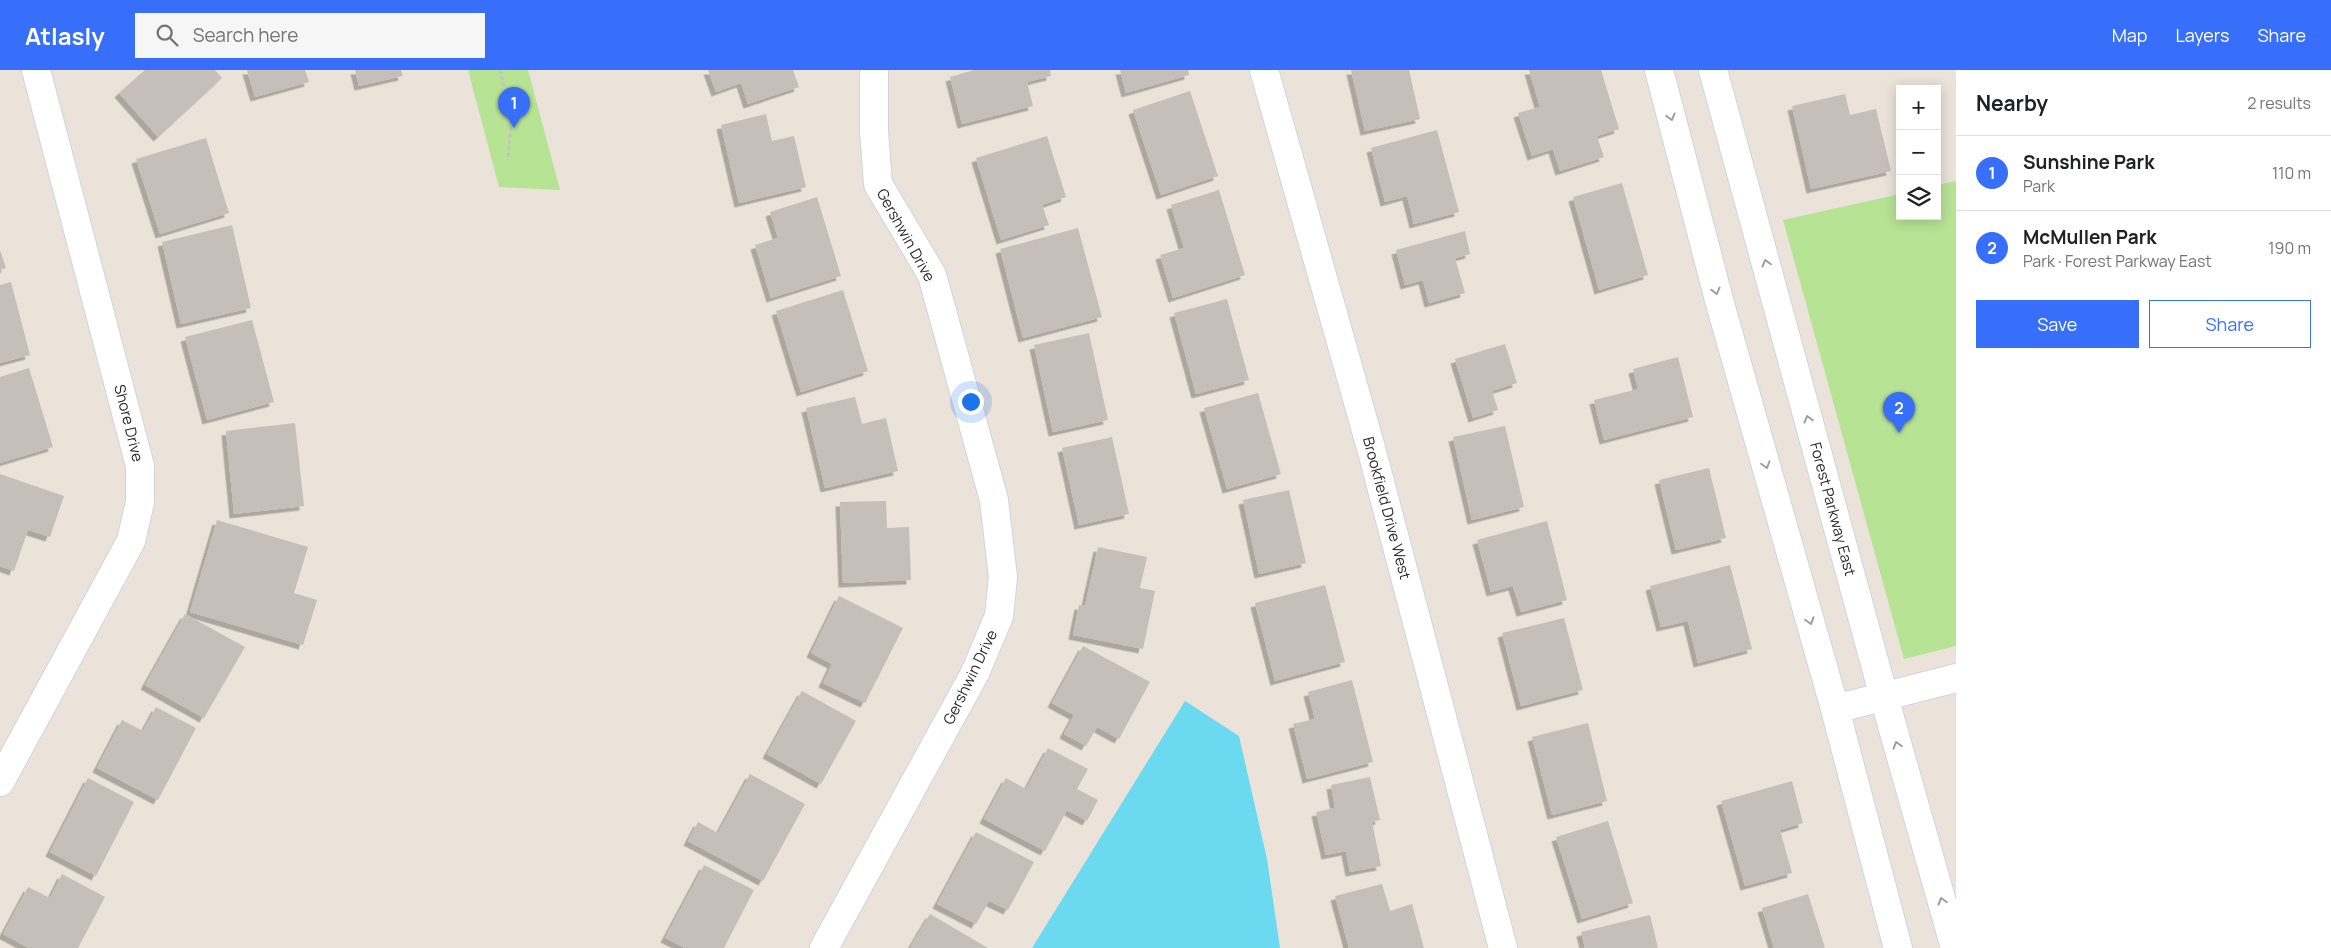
<!DOCTYPE html>
<meta charset="utf-8">
<style>
body{margin:0;font-family:Manrope,sans-serif;background:#f6f6f6;color:#202124}
.controls{position:absolute;right:15px;top:15px;display:grid;overflow:hidden;border-radius:0px;box-shadow:0 2px 12px #0003}
.controls button{width:45px;height:45px;display:grid;place-items:center;padding:0;border:0;border-bottom:1px solid #e0e0e0;background:#fff;color:#202124;font:25px sans-serif}
.you{position:absolute;left:970px;top:331px;width:18px;height:18px;margin:-12px;border:4px solid #fff;border-radius:50%;background:#1a73e8;box-shadow:0 0 0 8px #1a73e833}
.badge{display:grid;place-items:center;width:32px;height:32px;border-radius:50%;background:#376ffb;color:#fff;font-size:16px;font-weight:700}
.pin{position:absolute;translate:-50% -41px;filter:drop-shadow(0 1px 2px #0008)}
.pin::after{content:'';position:absolute;top:26px;width:18px;height:15px;background:inherit;clip-path:polygon(0 0,100% 0,50% 100%)}
.list{margin:0;padding:0;list-style:none}
h2{display:flex;justify-content:space-between;align-items:center;height:65px;margin:0;padding:0 20px;font-size:21px}
h2 small{font-size:16px;font-weight:400;color:#757577}
.list li{display:grid;grid-template-columns:32px 1fr auto;gap:15px;align-items:center;box-sizing:border-box;height:75px;padding:0 20px;border-top:1px solid #e0e0e0}
.list b{display:block;font-size:19px;white-space:nowrap}
.list p{margin:0;font-size:16px;white-space:nowrap;color:#757577}
.list em{font-size:16px;font-style:normal;color:#757577}
.actions{display:flex;gap:10px;padding:15px 20px}
.actions a{flex:1;padding:11px 0;border:1px solid #376ffb;border-radius:0px;text-align:center;font-size:18px;color:#376ffb}
.actions .main{background:#376ffb;color:#fff}
.icon{flex:none;width:28px;height:28px;fill:none;stroke:currentColor;stroke-width:2;stroke-linecap:round;stroke-linejoin:round}
.map{position:relative;flex:none;width:1956px;height:878px;overflow:hidden}
header{display:flex;align-items:center;gap:30px;box-sizing:border-box;height:70px;padding:0 25px;background:#376ffb;color:#fff}
header strong{font-size:24px}
nav{display:flex;gap:28px;margin-inline-start:auto;font-size:18px}
.search{width:350px;height:45px;background:#f6f6f6;display:flex;align-items:center;gap:12px;box-sizing:border-box;padding:0 18px;border-radius:0px;color:#757577;font-size:19px}
main{display:flex}
aside{flex:1;background:#fff}
.map>svg:first-child{display:block}
.green{fill:#b7e395}
.water{fill:#6bd9ef}
.building{fill:#c6bfb9;filter:url(#shadow)}
.lines{fill:none;stroke-linecap:round;stroke-linejoin:round}
.minor-casing{stroke:#cfd4e2;stroke-width:30}
.path{stroke:#c3c3c3;stroke-width:3;stroke-dasharray:4 2.5;stroke-linecap:butt}
.minor{stroke:#fff;stroke-width:28}
.oneway{stroke:#9e9e9e}
.labels{text-anchor:middle;dominant-baseline:central;stroke-width:5;stroke-linejoin:round;paint-order:stroke}
.street-label{font-size:15px;fill:#282828;stroke:#fff}
</style>
<header>
<strong>Atlasly</strong>
<div class="search"><svg class="icon" aria-label="search" viewBox="0 0 24 24"><circle cx="10" cy="10" r="6"/><path d="M15 15l6 6"/></svg>Search here</div>
<nav><a>Map</a><a>Layers</a><a>Share</a></nav>
</header>
<main>
<div class="map">
<svg width="1956" height="878" viewBox="0 0 1956 878">
<defs>
<filter id="shadow"><feDropShadow dx="-4.5" dy="4.5" stdDeviation="0" flood-color="#0004"/></filter>
</defs>
<rect width="100%" height="100%" fill="#ebe2d9"/>
<path class="green" d="M468,0H528L560,120L499,117Z
M1956,111V576L1904,589L1783,150L1900,124V146H1937V115Z"/>
<path class="water" d="M1185,631L1239,666L1267,789L1280,878H1032Z"/>
<path class="building" d="M145,0H215L222,8L158,67L119,23Z
M247,0H305L309,12L255,27Z
M355,0H401L403,6L359,16Z
M708,0H793L799,17L748,34L741,13L716,22Z
M974,0H1050L1051,6L1027,12L1033,36L962,54L950,7Z
M1120,0H1188L1189,5L1126,23Z
M1351,0H1409L1420,49L1365,61Z
M1529,0H1601L1619,59L1597,66L1604,87L1560,101L1553,79L1532,86L1518,43L1540,37Z
M1190,21L1218,106L1161,125L1133,40Z
M1845,24L1850,45L1876,39L1891,101L1811,119L1792,36Z
M766,44L772,71L794,66L806,117L739,133L721,55Z
M1437,60L1459,142L1414,154L1407,126L1385,132L1371,78Z
M1047,66L1066,127L1042,135L1049,155L1001,170L976,88Z
M206,68L229,143L160,164L136,89Z
M1622,113L1648,205L1599,220L1573,127Z
M1219,120L1245,205L1173,228L1160,185L1184,178L1171,135Z
M817,127L841,206L771,228L755,175L778,168L770,142Z
M232,155L251,238L181,254L162,172Z
M1078,158L1102,247L1023,268L1000,179Z
M1465,161L1470,184L1455,188L1465,223L1429,233L1423,210L1405,215L1396,180Z
M0,180L6,198L0,200Z
M11,212L30,285L0,293V215Z
M843,220L868,301L801,322L776,241Z
M1227,229L1249,310L1196,324L1174,243Z
M252,250L274,332L207,350L185,267Z
M1089,263L1108,350L1053,362L1034,275Z
M1505,274L1517,313L1492,321L1498,340L1473,348L1455,289Z
M1678,287L1693,347L1604,370L1594,330L1638,319L1633,299Z
M29,298L53,377L0,393V307Z
M1258,323L1281,404L1227,419L1204,338Z
M855,327L862,354L886,348L898,401L825,418L806,338Z
M295,353L304,436L234,444L226,361Z
M1505,356L1524,437L1472,450L1453,367Z
M1112,367L1129,444L1079,455L1062,378Z
M1709,398L1726,468L1676,480L1659,410Z
M0,404L64,426L50,467L28,460L14,501L0,496Z
M1289,420L1306,493L1259,504L1243,430Z
M886,431L887,458L909,457L911,510L843,513L840,432Z
M217,450L308,477L294,523L317,530L303,575L190,542Z
M1547,451L1567,530L1521,542L1513,516L1491,522L1477,470Z
M1098,477L1147,487L1140,518L1155,521L1143,579L1073,565L1079,535L1085,536Z
M1730,495L1752,579L1698,593L1688,551L1661,557L1650,516Z
M1325,515L1345,592L1275,611L1255,533Z
M839,526L903,558L865,633L823,613L832,594L811,583Z
M185,544L245,577L204,648L145,615Z
M1564,548L1583,620L1521,636L1502,563Z
M1083,576L1150,612L1119,669L1097,657L1086,676L1064,664L1074,645L1052,633Z
M1352,610L1373,692L1307,709L1293,654L1315,649L1308,622Z
M802,621L856,651L821,714L767,684Z
M156,637L196,658L158,730L97,698L122,650L143,661Z
M1588,653L1607,731L1552,745L1532,667Z
M1048,678L1088,699L1077,719L1098,730L1087,751L1067,740L1045,781L984,749L1006,708L1026,719Z
M750,704L805,734L763,811L688,771L698,752L718,763Z
M1370,707L1380,750L1372,752L1381,796L1350,802L1346,781L1326,785L1316,742L1335,738L1331,715Z
M88,708L134,732L96,806L50,782Z
M1792,711L1803,753L1780,760L1792,803L1745,816L1721,731Z
M1608,751L1633,833L1582,849L1556,767Z
M976,762L1034,792L1008,840L989,831L976,854L937,834Z
M704,795L754,820L724,878H685L665,868Z
M62,804L105,827L78,878H29L3,864L28,817L50,828Z
M1382,814L1390,841L1412,834L1424,878H1349L1335,826Z
M1808,824L1825,878H1774L1762,838Z
M930,844L988,878H910Z
M1650,845L1658,878H1585L1581,862Z"/>
<g class="lines">
<g class="minor-casing">
<path id="minor" d="M1264,0L1371,378L1503,878
M1659,0L1719,230L1835,639L1898,878
M1713,0L1884,627L1955,878
M1835,639L1956,608
M0,712L131,471L140,432V396L36,0
M824,878L975,603L999,546L1003,507L994,430L932,205L878,114L874,61V0"/>
</g>
<path class="path" d="M500,0L512,47L508,90"/>
<use href="#minor" class="minor"/>
</g>
<defs><path id="oneway-chevron" d="M-2-3.5L2.5 0L-2 3.5" fill="none" stroke-width="1.6" stroke-linecap="round" stroke-linejoin="round" transform="scale(1.25)"/></defs>
<g class="oneway">
<use href="#oneway-chevron" transform="translate(1671 47) rotate(75)"/>
<use href="#oneway-chevron" transform="translate(1766 193) rotate(-105)"/>
<use href="#oneway-chevron" transform="translate(1716 221) rotate(75)"/>
<use href="#oneway-chevron" transform="translate(1808 349) rotate(-105)"/>
<use href="#oneway-chevron" transform="translate(1766 395) rotate(74)"/>
<use href="#oneway-chevron" transform="translate(1810 551) rotate(74)"/>
<use href="#oneway-chevron" transform="translate(1897 675) rotate(-106)"/>
<use href="#oneway-chevron" transform="translate(1942 831) rotate(-106)"/>
</g>
<g class="labels">
<g class="street-label">
<text transform="translate(906 165) rotate(61)">Gershwin Drive</text>
<text transform="translate(129 353) rotate(76)">Shore Drive</text>
<text transform="translate(1387 438) rotate(75)">Brookfield Drive West</text>
<text transform="translate(1833 439) rotate(75)">Forest Parkway East</text>
<text transform="translate(970 607) rotate(-64)">Gershwin Drive</text>
</g>
</g>
</svg>
<div class="controls">
<button>+</button>
<button>−</button>
<button><svg class="icon" aria-label="layers" viewBox="0 0 24 24"><path d="M12 4l9 5-9 5-9-5zM3 14l9 5 9-5"/></svg></button>
</div>
<div class="you"></div>
<div class="pin badge" style="left:514px;top:58px">1</div>
<div class="pin badge" style="left:1899px;top:363px">2</div>
</div>
<aside>
<h2>Nearby<small>2 results</small></h2>
<ul class="list">
<li><span class="badge">1</span><div><b>Sunshine Park</b><p>Park</p></div><em>110 m</em></li>
<li><span class="badge">2</span><div><b>McMullen Park</b><p>Park · Forest Parkway East</p></div><em>190 m</em></li>
</ul>
<div class="actions"><a class="main">Save</a><a>Share</a></div>
</aside>
</main>
